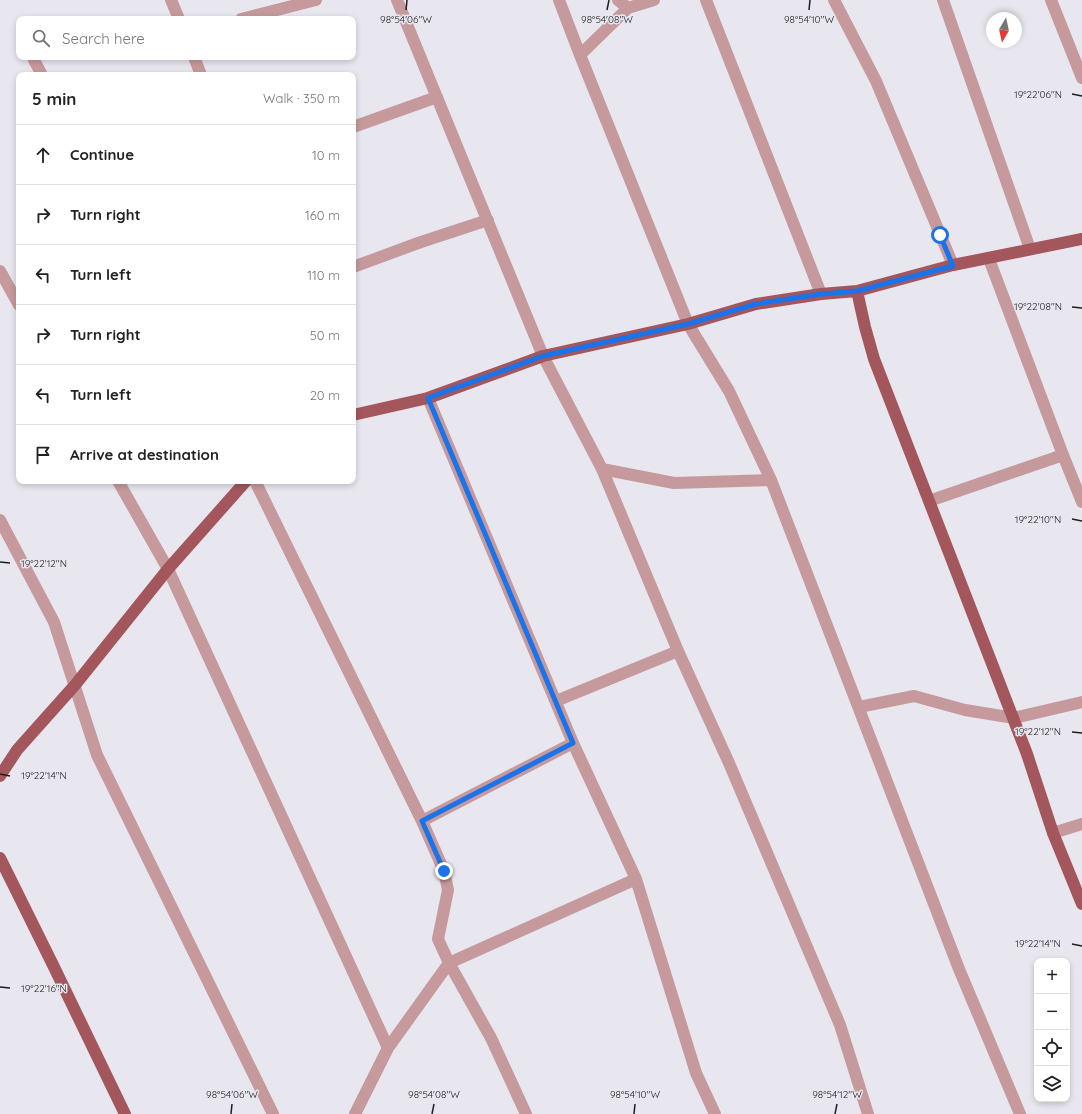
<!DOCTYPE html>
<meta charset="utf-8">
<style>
body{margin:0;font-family:Quicksand,sans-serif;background:#f6f6f6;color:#222}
.controls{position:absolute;right:12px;bottom:12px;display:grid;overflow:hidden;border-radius:8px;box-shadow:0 2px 6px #0003}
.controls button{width:36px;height:36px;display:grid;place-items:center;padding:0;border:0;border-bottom:1px solid #e0e0e0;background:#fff;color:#222;font:20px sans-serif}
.compass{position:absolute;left:986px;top:12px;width:36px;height:36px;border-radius:50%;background:#fff;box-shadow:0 2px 6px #0003;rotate:189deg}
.stop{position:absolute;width:12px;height:12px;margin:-9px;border:3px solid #1a73e8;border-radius:50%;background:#fff}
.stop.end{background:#1a73e8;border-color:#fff;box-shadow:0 1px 4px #0008}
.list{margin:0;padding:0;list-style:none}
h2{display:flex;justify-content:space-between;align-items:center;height:52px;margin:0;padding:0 16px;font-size:17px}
h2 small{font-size:13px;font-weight:400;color:#767676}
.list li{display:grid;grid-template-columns:26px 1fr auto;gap:12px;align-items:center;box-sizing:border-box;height:60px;padding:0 16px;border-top:1px solid #e0e0e0}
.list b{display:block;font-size:15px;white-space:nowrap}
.list em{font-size:13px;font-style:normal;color:#767676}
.icon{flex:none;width:22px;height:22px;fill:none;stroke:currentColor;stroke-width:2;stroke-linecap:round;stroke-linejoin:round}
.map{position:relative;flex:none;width:1082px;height:1114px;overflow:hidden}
.search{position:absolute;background:#fff;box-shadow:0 2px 6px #0003;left:16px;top:16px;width:340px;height:44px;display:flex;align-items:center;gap:10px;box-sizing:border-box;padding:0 14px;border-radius:8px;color:#767676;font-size:15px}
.panel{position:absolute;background:#fff;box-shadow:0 2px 6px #0003;left:16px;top:72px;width:340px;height:412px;border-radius:8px}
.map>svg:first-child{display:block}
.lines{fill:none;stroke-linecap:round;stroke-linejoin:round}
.minor{stroke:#c69a9c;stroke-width:12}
.major{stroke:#a3575d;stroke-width:12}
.route{stroke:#1a73e8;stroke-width:5}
.ticks{fill:none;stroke:#1e1d20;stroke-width:1.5}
.ticks-label{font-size:10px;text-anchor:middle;fill:#1e1d20;stroke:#e8e6ee;stroke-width:3;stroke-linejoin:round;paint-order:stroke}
</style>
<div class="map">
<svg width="1082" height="1114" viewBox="0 0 1082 1114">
<rect width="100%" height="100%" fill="#e8e6ee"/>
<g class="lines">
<path class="minor" d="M171,0L179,19
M397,0L543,356L602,469L678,651L729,763L840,1025L868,1114
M559,0L580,55L688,324L729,391L771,480L959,969L1020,1114
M618,0L628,8L654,0
M706,0L821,294
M834,0L876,81L953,265
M943,0L1030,249
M1051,0L1082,78
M241,19L316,0
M580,55L628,8
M194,57L201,75
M34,60L42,75
M353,127L437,97
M989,259L1063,455L1082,502
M353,267L421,242L488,220
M0,271L19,305
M428,398L573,743L636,879L696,1073L715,1114
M602,469L674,483L771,480
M118,481L168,569L388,1048
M255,481L422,821L444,871L448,890L438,939L449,963L388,1048L355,1114
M929,501L1063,455
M0,520L54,622L97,755L273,1114
M556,701L678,651
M859,707L914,696L965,710L1014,718L1082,702
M422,821L573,743
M1053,833L1082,824
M526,1114L491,1038L449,963L636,879"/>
<path class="major" d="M857,291L865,327L874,359L1027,754L1053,833L1082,904
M353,415L428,398L543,356L688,324L756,304L821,294L857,291L953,265L1082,239
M0,776L17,750L75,685L168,569L246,481
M0,858L53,965L125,1114"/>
</g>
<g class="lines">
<path class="route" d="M444,871L422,821L573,743L428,398L543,356L688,324L756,304L821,294L857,291L953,266L940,235"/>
</g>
<path class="ticks" d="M406,10L407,0M607,10L609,0M809,10L810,0M1072,94L1082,96M1072,307L1082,308M1072,519L1082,521M0,562L10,563M1072,732L1082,733M0,774L10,776M1072,944L1082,946M0,987L10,988M231,1114L232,1104M432,1114L434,1104M634,1114L635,1104M835,1114L837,1104"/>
<g class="ticks-label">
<text x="406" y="23">98°54'06"W</text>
<text x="607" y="23">98°54'08"W</text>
<text x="809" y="23">98°54'10"W</text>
<text x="1038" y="98">19°22'06"N</text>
<text x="1038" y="310">19°22'08"N</text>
<text x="1038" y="523">19°22'10"N</text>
<text x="44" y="567">19°22'12"N</text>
<text x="1038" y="735">19°22'12"N</text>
<text x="44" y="779">19°22'14"N</text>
<text x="1038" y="947">19°22'14"N</text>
<text x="44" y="992">19°22'16"N</text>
<text x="232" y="1098">98°54'06"W</text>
<text x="434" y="1098">98°54'08"W</text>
<text x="635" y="1098">98°54'10"W</text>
<text x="837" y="1098">98°54'12"W</text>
</g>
</svg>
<div class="controls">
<button>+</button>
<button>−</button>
<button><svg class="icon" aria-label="locate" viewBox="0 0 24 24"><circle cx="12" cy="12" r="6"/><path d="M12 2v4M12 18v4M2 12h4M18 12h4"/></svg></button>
<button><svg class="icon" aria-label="layers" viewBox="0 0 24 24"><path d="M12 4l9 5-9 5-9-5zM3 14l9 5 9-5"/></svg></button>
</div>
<svg class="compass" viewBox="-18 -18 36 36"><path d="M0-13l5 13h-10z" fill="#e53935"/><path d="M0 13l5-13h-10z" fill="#767676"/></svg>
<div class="stop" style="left:940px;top:235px"></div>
<div class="stop end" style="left:444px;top:871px"></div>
<div class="search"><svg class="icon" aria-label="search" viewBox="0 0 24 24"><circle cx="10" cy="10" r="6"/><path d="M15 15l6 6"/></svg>Search here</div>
<section class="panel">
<h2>5 min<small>Walk · 350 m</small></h2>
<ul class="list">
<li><svg class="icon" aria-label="ahead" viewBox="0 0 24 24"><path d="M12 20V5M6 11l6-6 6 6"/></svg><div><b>Continue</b></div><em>10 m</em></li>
<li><svg class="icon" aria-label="right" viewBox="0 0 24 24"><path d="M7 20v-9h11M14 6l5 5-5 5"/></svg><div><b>Turn right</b></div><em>160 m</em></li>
<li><svg class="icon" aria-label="left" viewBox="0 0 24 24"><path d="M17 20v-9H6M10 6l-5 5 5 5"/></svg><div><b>Turn left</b></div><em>110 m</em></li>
<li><svg class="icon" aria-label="right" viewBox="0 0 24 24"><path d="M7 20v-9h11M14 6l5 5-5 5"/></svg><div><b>Turn right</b></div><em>50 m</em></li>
<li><svg class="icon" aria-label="left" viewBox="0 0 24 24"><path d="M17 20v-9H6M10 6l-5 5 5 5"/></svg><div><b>Turn left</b></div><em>20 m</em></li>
<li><svg class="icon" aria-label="arrive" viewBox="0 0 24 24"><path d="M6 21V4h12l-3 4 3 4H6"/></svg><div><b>Arrive at destination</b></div></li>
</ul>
</section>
</div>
